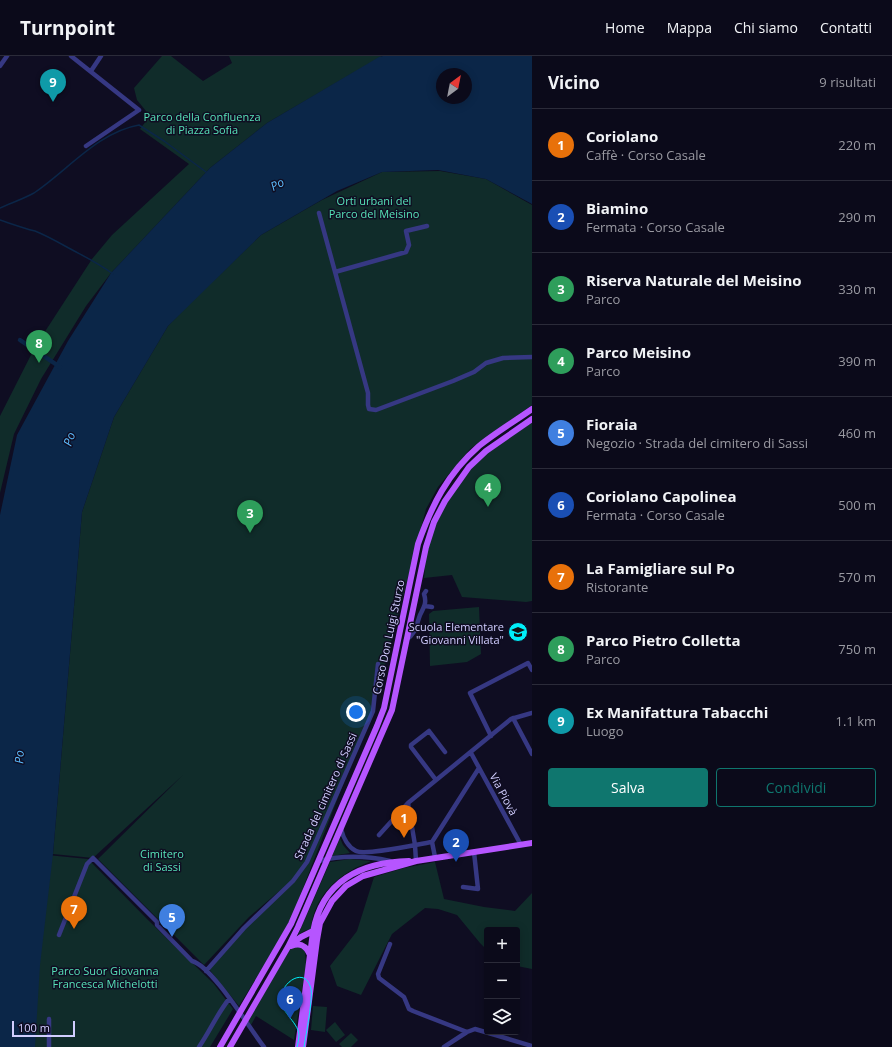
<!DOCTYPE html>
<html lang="it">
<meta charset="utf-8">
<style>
body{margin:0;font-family:"Open Sans",sans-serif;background:#141323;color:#f1f3f6}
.controls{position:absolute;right:12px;bottom:12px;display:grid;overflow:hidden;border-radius:4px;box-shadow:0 2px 10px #0003}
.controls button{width:36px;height:36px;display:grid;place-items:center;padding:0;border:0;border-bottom:1px solid #2b2b39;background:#0b0a1a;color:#f1f3f6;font:20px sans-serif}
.compass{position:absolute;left:436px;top:12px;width:36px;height:36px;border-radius:50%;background:#0b0a1a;box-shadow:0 2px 10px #0003;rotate:32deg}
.scale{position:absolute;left:12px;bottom:10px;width:63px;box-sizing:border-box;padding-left:4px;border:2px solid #d1ceff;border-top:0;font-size:11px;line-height:14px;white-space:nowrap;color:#d1ceff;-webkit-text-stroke:3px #0f0d22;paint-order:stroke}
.you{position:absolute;left:356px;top:656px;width:14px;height:14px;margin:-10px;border:3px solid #fff;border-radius:50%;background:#1a73e8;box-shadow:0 0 0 6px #1a73e833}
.badge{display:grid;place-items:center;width:26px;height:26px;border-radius:50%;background:#0f766e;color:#fff;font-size:13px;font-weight:700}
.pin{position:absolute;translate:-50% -33px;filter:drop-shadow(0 1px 2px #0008)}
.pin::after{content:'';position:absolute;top:21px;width:14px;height:12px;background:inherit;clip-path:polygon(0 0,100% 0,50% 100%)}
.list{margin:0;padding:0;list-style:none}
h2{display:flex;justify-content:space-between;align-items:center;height:52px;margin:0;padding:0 16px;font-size:17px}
h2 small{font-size:13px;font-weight:400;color:#9a9aa2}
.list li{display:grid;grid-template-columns:26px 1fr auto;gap:12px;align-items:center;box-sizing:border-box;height:72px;padding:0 16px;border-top:1px solid #2b2b39}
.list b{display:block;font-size:15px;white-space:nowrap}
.list p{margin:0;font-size:13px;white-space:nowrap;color:#9a9aa2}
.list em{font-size:13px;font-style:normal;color:#9a9aa2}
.actions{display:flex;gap:8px;padding:12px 16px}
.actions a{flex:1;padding:9px 0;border:1px solid #0f766e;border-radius:4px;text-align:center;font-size:14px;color:#0f766e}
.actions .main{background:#0f766e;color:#fff}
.icon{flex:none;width:22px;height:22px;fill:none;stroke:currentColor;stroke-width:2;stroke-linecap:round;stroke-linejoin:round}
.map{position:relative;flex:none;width:532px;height:991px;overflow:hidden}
header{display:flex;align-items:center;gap:24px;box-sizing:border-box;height:56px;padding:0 20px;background:#0b0a1a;border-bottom:1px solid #2b2b39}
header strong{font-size:19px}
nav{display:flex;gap:22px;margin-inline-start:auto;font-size:14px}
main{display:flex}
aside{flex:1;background:#0b0a1a}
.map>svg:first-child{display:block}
.green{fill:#102c2a}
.water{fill:#0b2648;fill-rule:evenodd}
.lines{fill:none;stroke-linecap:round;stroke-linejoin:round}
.stream{stroke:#0b2648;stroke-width:1.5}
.canal{stroke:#0b2648;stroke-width:4.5}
.minor{stroke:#363883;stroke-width:4.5}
.major{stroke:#b655ff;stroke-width:6}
.tram{stroke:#00eef9;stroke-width:1}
.labels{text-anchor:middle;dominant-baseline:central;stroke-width:3;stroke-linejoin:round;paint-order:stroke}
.park-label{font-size:11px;fill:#57e3b8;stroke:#0f0d22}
.poi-label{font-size:11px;fill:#d1ceff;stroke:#0f0d22;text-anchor:end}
.street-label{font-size:11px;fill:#d1ceff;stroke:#0f0d22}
.water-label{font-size:12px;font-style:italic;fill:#5cbdff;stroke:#0f0d22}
</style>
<header>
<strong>Turnpoint</strong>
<nav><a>Home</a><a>Mappa</a><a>Chi siamo</a><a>Contatti</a></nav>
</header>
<main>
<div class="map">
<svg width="532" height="991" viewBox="0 0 532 991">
<rect width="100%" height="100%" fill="#0f0d22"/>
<path class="green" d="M162,0H171L203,25L232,7L229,0H382L267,67L210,112L111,217L86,250L41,323L14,378L0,437V360L35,291L92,203L112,179L189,108L140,73L150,60L137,44L134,32Z
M440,115L486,123L532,149V349L470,393L438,431L426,453L382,621L371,656L293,858L280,883L239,950L209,913L245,873L292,824L249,861L204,909L98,803L183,719L93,802L53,798L82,456L114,361L168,270L183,254L261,179L322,144L382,116Z
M532,367V545L526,546L462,541L452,519L424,522C425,515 425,507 426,500C434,461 458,422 488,396C501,385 518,376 532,367Z
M479,551L481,598L467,606L430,610L429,558L433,555Z
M340,782L343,789L350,797L332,800Z
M47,799L88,803L147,863L214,928L233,953L210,991H29Z
M350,803L371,805C366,808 358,810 352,814C329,827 313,847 311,873L304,875L298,879L330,806Z
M435,806L444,843L484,851L515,855L532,837V913L517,910V874H487V894L480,887L457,859L438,853L425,852L392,878L361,939L337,930L330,910L357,875L374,821L404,812Z
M300,890L305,896L306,909L294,984L256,960L251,969L248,965L290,893L293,891Z
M313,950L327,951L325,976L311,974Z
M335,966L345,979L336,986L326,974Z
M351,977L358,984L351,991H342L339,988Z"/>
<path class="water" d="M383,0H532V148L486,123L438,114L382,116L337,135L261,179L168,270L114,361L82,456L53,798L40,909L35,991H0V459L17,379L68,285L111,217L210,112L267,67L379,1ZM442,18H466V42H442Z"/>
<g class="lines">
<path class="stream" d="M0,152C11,147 23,143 34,137C67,115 98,76 139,69L164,85L206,116
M0,164C12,168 23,172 35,175C45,179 56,185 65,190C83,200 97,206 113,218"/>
<path class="canal" d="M20,284L60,311"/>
<path class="minor" d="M71,0L139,54L86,90
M0,10L7,0
M91,15L101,0
M319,157L368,337V349L369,353L376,354L453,325L474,316L486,307L503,302L532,301
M335,216L406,196L409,189L406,175L427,170
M425,550L432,551
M406,584C416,577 416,570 420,559C424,551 427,547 424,538L426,535
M513,662L532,698
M491,680L470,637L528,607L532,614
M471,697L521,789
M436,724L411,691V689L429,675L445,696
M408,747L415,789L416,805
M341,773C343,781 348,791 356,795C366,800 418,788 432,786
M379,779L408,747L511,663L532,657
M432,786L479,712
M432,786L435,801
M319,805C343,799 367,800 390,805
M463,831L478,833L474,796
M59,879L87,808L93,802L157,866V869L192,905C212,910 250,973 264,991
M390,888L378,918L379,922L404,941L409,953L413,955L467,976
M206,915L244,872L293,825L307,806L373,655L378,608
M49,963V991
M199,991C210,975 217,958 229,943
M444,991L467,976L475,973L532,990"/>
<path class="major" d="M289,890L301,881L315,874
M291,890C301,886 306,890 310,899
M220,991L291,868L377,670L384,652L418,488C432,449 447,418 479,390C495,377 515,365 532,353
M230,991L288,891L298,871L392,654L426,491L434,466L445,445L469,411L486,395L532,363
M298,991L313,876C322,825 361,806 409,805
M303,991L317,884L320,867L332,845L346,830L363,820L416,805L532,787"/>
<path class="tram" d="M297,991C298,987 299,983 299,979C298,965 278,955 281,940C284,924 306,911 311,933C313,942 306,979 304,991"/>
</g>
<defs>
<g id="school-disc" transform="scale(1)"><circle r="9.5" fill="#00eef9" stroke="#0f0d22"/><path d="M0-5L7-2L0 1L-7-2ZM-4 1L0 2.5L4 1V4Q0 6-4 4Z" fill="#111"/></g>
</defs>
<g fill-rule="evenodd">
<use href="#school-disc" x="518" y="576"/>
</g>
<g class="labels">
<g class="park-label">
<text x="202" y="60">Parco della Confluenza<tspan x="202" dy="13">di Piazza Sofia</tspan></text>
<text x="374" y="144">Orti urbani del<tspan x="374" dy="13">Parco del Meisino</tspan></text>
<text x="162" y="797">Cimitero<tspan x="162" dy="13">di Sassi</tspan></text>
<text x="105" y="914">Parco Suor Giovanna<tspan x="105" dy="13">Francesca Michelotti</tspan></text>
</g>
<g class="poi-label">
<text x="504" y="570">Scuola Elementare<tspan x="504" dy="13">"Giovanni Villata"</tspan></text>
</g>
<g class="street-label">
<text transform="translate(388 581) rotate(-78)">Corso Don Luigi Sturzo</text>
<text transform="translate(504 738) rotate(62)">Via Piovà</text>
<text transform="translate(325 740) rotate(-66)">Strada del cimitero di Sassi</text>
</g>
<g class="water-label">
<text transform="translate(277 128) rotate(-28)">Po</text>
<text transform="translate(69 383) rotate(-70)">Po</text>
<text transform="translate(19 701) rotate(-87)">Po</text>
</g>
</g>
</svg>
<div class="controls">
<button>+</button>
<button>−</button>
<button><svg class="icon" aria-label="layers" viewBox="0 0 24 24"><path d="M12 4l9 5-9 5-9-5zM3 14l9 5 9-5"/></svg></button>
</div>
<svg class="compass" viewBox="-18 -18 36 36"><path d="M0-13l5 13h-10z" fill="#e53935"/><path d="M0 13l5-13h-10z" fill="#9a9aa2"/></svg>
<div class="scale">100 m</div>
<div class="you"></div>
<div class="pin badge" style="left:404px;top:782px;background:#e8710a">1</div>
<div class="pin badge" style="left:456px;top:806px;background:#1a4fb4">2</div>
<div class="pin badge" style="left:250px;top:477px;background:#2e9e5b">3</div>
<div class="pin badge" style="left:488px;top:451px;background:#2e9e5b">4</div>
<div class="pin badge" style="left:172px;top:881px;background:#3f7fe0">5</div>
<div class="pin badge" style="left:290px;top:963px;background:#1a4fb4">6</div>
<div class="pin badge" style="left:74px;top:873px;background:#e8710a">7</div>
<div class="pin badge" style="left:39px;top:307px;background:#2e9e5b">8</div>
<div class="pin badge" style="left:53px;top:46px;background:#0f9aa8">9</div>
</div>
<aside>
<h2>Vicino<small>9 risultati</small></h2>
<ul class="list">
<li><span class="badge" style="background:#e8710a">1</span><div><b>Coriolano</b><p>Caffè · Corso Casale</p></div><em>220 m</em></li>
<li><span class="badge" style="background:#1a4fb4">2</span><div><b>Biamino</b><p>Fermata · Corso Casale</p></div><em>290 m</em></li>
<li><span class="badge" style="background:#2e9e5b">3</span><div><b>Riserva Naturale del Meisino</b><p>Parco</p></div><em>330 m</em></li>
<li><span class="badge" style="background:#2e9e5b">4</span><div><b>Parco Meisino</b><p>Parco</p></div><em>390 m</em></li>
<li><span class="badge" style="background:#3f7fe0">5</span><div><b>Fioraia</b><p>Negozio · Strada del cimitero di Sassi</p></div><em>460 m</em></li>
<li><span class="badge" style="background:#1a4fb4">6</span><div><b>Coriolano Capolinea</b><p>Fermata · Corso Casale</p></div><em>500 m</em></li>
<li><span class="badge" style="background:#e8710a">7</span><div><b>La Famigliare sul Po</b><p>Ristorante</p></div><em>570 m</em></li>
<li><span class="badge" style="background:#2e9e5b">8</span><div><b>Parco Pietro Colletta</b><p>Parco</p></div><em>750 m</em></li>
<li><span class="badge" style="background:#0f9aa8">9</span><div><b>Ex Manifattura Tabacchi</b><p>Luogo</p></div><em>1.1 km</em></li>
</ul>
<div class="actions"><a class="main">Salva</a><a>Condividi</a></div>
</aside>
</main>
